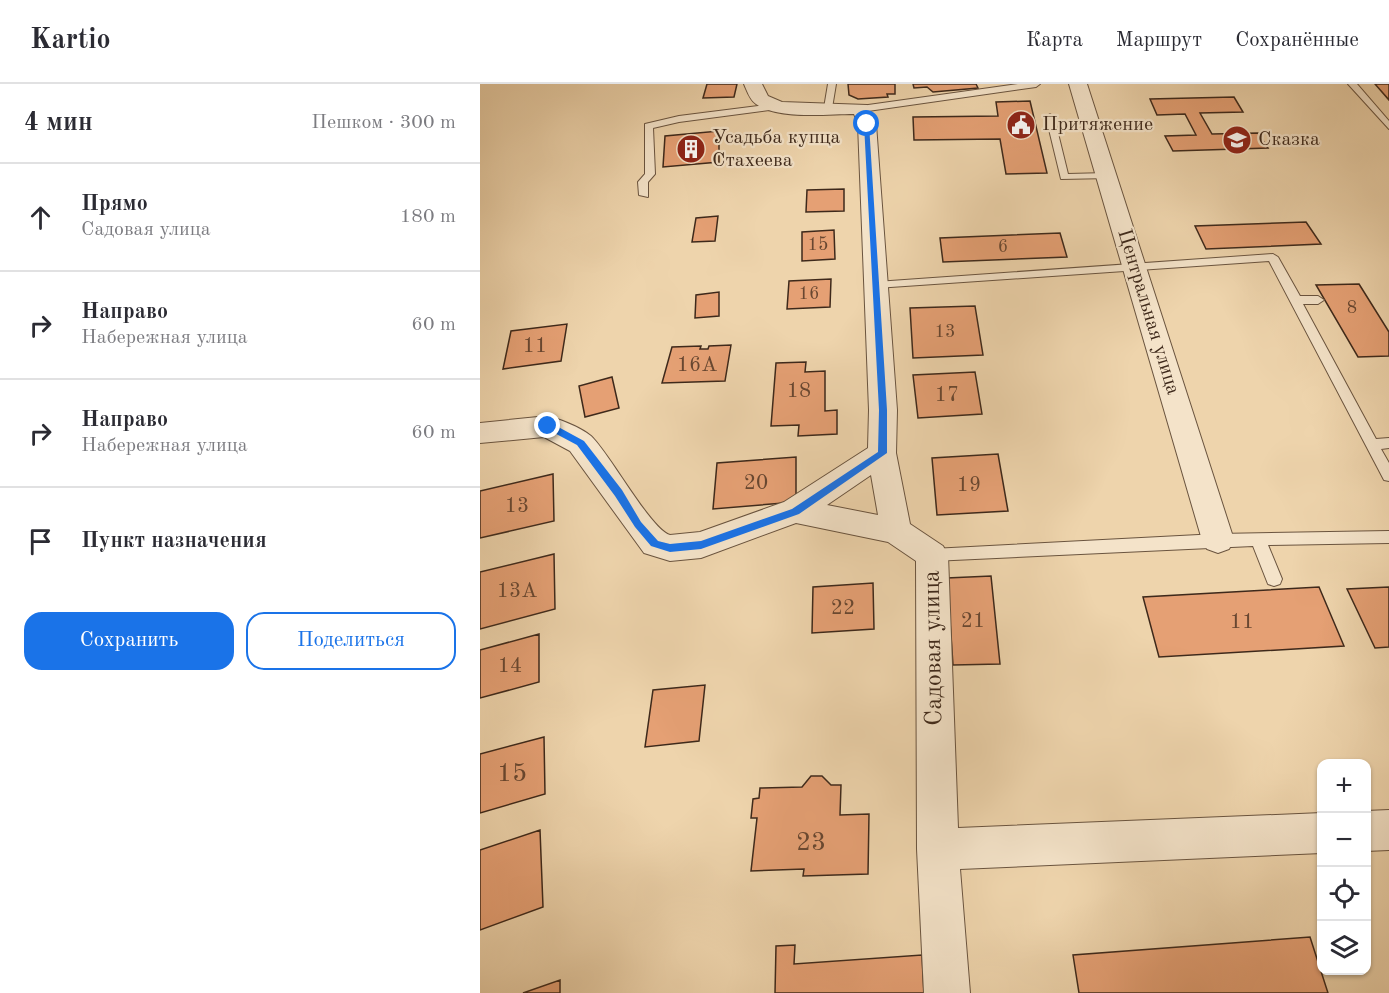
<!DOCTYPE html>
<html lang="ru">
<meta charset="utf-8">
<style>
body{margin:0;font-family:"Old Standard TT",serif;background:#f7f7f7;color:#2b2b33}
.controls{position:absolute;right:18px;bottom:18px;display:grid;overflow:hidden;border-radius:12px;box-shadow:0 2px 4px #0004}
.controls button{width:54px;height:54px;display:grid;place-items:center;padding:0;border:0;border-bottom:2px solid #e1e1e2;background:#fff;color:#2b2b33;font:30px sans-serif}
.stop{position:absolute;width:18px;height:18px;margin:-14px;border:4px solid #1a73e8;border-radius:50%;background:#fff}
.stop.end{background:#1a73e8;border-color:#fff;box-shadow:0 2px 6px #0008}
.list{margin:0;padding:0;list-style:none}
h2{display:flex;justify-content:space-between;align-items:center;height:78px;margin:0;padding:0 24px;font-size:26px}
h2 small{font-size:20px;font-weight:400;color:#7c7c81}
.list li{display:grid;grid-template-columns:39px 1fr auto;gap:18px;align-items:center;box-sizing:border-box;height:108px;padding:0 24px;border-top:2px solid #e1e1e2}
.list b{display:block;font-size:22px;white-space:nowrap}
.list p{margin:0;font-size:20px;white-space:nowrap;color:#7c7c81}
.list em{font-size:20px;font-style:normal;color:#7c7c81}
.actions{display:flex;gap:12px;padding:18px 24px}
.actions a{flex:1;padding:14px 0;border:2px solid #1a73e8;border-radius:18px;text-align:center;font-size:21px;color:#1a73e8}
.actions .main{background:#1a73e8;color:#fff}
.icon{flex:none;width:33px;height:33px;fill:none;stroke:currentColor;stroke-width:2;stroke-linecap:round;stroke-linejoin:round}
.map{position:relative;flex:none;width:909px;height:909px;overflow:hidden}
header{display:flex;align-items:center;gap:36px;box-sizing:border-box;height:84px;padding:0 30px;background:#fff;border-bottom:2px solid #e1e1e2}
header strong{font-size:28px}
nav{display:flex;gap:33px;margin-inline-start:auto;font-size:21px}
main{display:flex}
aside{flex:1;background:#fff}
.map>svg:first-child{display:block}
.building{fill:#e5a074;stroke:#3e291b;stroke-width:1.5}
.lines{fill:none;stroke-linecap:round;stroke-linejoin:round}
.lane-casing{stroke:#6a543f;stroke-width:2}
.street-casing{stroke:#6a543f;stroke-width:2}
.lane{fill:#f4e3c9;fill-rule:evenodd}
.street{fill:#f4e3c9;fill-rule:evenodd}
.route{fill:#1a73e8}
.labels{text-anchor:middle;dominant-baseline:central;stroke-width:4.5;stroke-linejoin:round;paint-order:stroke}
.far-number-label{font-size:18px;fill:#684731}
.far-poi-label{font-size:20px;fill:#3e291b;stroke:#f4e3c9;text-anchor:start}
.far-street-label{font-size:20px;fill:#3e291b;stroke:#f4e3c9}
.number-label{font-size:21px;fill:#684731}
.street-label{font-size:24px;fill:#3e291b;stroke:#f4e3c9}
.near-number-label{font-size:26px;fill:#684731}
</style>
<header>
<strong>Kartio</strong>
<nav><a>Карта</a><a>Маршрут</a><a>Сохранённые</a></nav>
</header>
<main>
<aside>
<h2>4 мин<small>Пешком · 300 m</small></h2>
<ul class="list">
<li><svg class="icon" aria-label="ahead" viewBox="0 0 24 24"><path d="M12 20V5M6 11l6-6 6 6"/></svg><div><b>Прямо</b><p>Садовая улица</p></div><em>180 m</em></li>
<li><svg class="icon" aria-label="right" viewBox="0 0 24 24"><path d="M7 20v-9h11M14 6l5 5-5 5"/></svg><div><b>Направо</b><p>Набережная улица</p></div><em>60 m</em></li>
<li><svg class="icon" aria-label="right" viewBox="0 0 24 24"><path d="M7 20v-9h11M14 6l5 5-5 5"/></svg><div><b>Направо</b><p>Набережная улица</p></div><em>60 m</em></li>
<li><svg class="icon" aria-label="arrive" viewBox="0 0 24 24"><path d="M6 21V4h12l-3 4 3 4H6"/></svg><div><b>Пункт назначения</b></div></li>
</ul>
<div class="actions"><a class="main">Сохранить</a><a>Поделиться</a></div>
</aside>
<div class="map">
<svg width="909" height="909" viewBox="0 0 909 909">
<rect width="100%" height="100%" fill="#eed4ac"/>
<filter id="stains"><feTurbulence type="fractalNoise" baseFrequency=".00333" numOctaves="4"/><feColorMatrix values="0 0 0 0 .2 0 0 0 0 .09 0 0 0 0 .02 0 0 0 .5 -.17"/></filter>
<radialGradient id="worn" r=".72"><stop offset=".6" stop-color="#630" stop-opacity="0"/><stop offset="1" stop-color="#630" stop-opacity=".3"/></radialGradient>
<path class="building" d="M227,0H257L254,13L223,14Z
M368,0H415V10H407L408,13L378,15L369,11Z
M433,0H496L498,4L453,8L447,3L434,4Z
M895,0H909V16Z
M754,13L763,28L720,29L732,50L778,49L788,64L693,67L685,52L716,51L705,30L677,31L670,15Z
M550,17L567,89L526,90L520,55L434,56L433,33L518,32L516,18Z
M239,47V78L183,83L185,52Z
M364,105V127L326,128L327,106Z
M238,132L235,157L212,158L216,134Z
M826,138L841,160L726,165L715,142Z
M354,146L355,175L322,177V148Z
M580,149L587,173L463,178L460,154Z
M351,195L350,223L307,225L309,197Z
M879,200L909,248V272L878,273L836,201Z
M239,208V232L215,234L216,211Z
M495,222L503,271L433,274L430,224Z
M87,240L81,277L23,285L31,247Z
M251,261L245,297L182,299L192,263L221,262L220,265H228L229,262Z
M326,278L325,288L345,287V327L357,326V350L318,352L319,341L291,342L296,279Z
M495,288L502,330L438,334L433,291Z
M132,293L139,324L105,333L99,302Z
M518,370L528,427L457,431L452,374Z
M316,373V418L233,425L237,379Z
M73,390L74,437L0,454V407Z
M74,470L75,525L0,545V488Z
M511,492L520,580L473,581L467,494Z
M393,499L394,545L332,549L333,503Z
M839,503L864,562L679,573L663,513Z
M909,503V563L895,564L867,505Z
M59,550V598L0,614V566Z
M225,601L219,657L165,663L173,606Z
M64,653L65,710L0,729V670Z
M331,692H342L351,701H361L360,731L389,730L388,790L323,792L324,785L271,787L277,734H271L273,715L279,714L280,704L322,703Z
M60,746L63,823L0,846V766Z
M830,853L848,909H599L593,871Z
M315,861L314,880L442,871L444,909H295L296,862Z
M80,896V909H43Z"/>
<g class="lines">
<g class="lane-casing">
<path id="lane" d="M348,0H356L352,24L348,27L344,24Z
M538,0H560L556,3L381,28L377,25L381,22Z
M868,0H877L909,37V45Z
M301,19L304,20V24L199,38L173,44L175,90L168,98V113L159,111L158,98L165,90V40L199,32Z
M570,30L574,33L588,90L627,89L632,92L630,94L581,95L566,33Z
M793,170L798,173L820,212H838L844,216L838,220H823L896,355L909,354V364L901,365L909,379V397L904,396L789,177L396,204L390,201L396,198Z
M909,447V459L788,461L802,495L800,500L794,502L788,500L773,462L452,477L447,475L444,471L447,467L452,465L738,450Z"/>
</g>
<g class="street-casing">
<path id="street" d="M264,0H282L288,12L302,18L387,21L396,40L417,326L416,369L430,440L463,462L468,471L478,744L842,729V769L480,785L490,909H444L437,765L436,477L408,458L316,439L221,474L190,477L164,469L90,367L64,353L0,359V339L68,332C81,336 100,343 111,352C130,370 171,446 190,451L220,448L304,418L388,364L389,326L378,40L374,30C347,30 298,36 276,20C270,16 267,7 264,0ZM391,391L398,431L347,421Z
M589,0H607L754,456L749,465L738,469L727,465L722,456Z
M909,726V766L886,767V727Z"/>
</g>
<use href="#lane" class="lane"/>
<use href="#street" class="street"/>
</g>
<path class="route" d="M387,38L389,40L407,326V369L319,430L221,465L190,468L171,462L155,443L135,412L97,361L65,344V339H71L104,357L142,406L161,438L178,457L190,460L221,457L312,425L398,368L399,326L384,40Z"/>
<defs>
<g id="civic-disc" transform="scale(1.5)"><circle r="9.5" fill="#8f2418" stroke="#f4e3c9"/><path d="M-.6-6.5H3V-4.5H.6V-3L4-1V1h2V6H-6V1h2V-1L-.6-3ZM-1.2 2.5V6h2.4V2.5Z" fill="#fff"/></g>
<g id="school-disc" transform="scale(1.5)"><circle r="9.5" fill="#8f2418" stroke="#f4e3c9"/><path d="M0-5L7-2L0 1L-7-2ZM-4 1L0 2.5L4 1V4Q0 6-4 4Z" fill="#fff"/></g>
<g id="building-disc" transform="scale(1.5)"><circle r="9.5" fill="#8f2418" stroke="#f4e3c9"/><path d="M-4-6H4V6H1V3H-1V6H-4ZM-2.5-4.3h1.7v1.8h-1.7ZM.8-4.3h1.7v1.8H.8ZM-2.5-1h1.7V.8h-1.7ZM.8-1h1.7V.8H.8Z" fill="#fff"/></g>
</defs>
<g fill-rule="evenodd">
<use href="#civic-disc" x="541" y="41"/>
<use href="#school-disc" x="757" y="56"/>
<use href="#building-disc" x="211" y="65"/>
</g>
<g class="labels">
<g class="far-number-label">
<text x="338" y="161">15</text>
<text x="523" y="163">6</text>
<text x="329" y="210">16</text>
<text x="872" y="224">8</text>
<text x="465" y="248">13</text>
</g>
<g class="far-poi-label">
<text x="562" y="41">Притяжение</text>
<text x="232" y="54">Усадьба купца<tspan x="232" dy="23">Стахеева</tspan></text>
<text x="778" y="56">Сказка</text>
</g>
<g class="far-street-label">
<text transform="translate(668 228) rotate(73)">Центральная улица</text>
</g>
<g class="number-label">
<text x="55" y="262">11</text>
<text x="217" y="281">16А</text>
<text x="319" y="307">18</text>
<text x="467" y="311">17</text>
<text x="276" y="399">20</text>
<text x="489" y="401">19</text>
<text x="37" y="422">13</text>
<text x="37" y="507">13А</text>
<text x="363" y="524">22</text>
<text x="493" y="537">21</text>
<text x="762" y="538">11</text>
<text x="30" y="582">14</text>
</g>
<g class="street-label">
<text transform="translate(454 564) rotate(-91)">Садовая улица</text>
</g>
<g class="near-number-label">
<text x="32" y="690">15</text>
<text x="331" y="759">23</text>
</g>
</g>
<rect width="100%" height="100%" filter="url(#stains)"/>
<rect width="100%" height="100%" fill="url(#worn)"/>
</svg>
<div class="controls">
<button>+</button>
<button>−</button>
<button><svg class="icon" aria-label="locate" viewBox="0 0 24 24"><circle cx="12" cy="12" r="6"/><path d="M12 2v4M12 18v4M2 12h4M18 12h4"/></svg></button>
<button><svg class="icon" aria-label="layers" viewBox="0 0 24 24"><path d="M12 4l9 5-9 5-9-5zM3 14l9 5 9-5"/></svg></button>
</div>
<div class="stop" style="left:387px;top:40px"></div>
<div class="stop end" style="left:68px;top:342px"></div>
</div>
</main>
